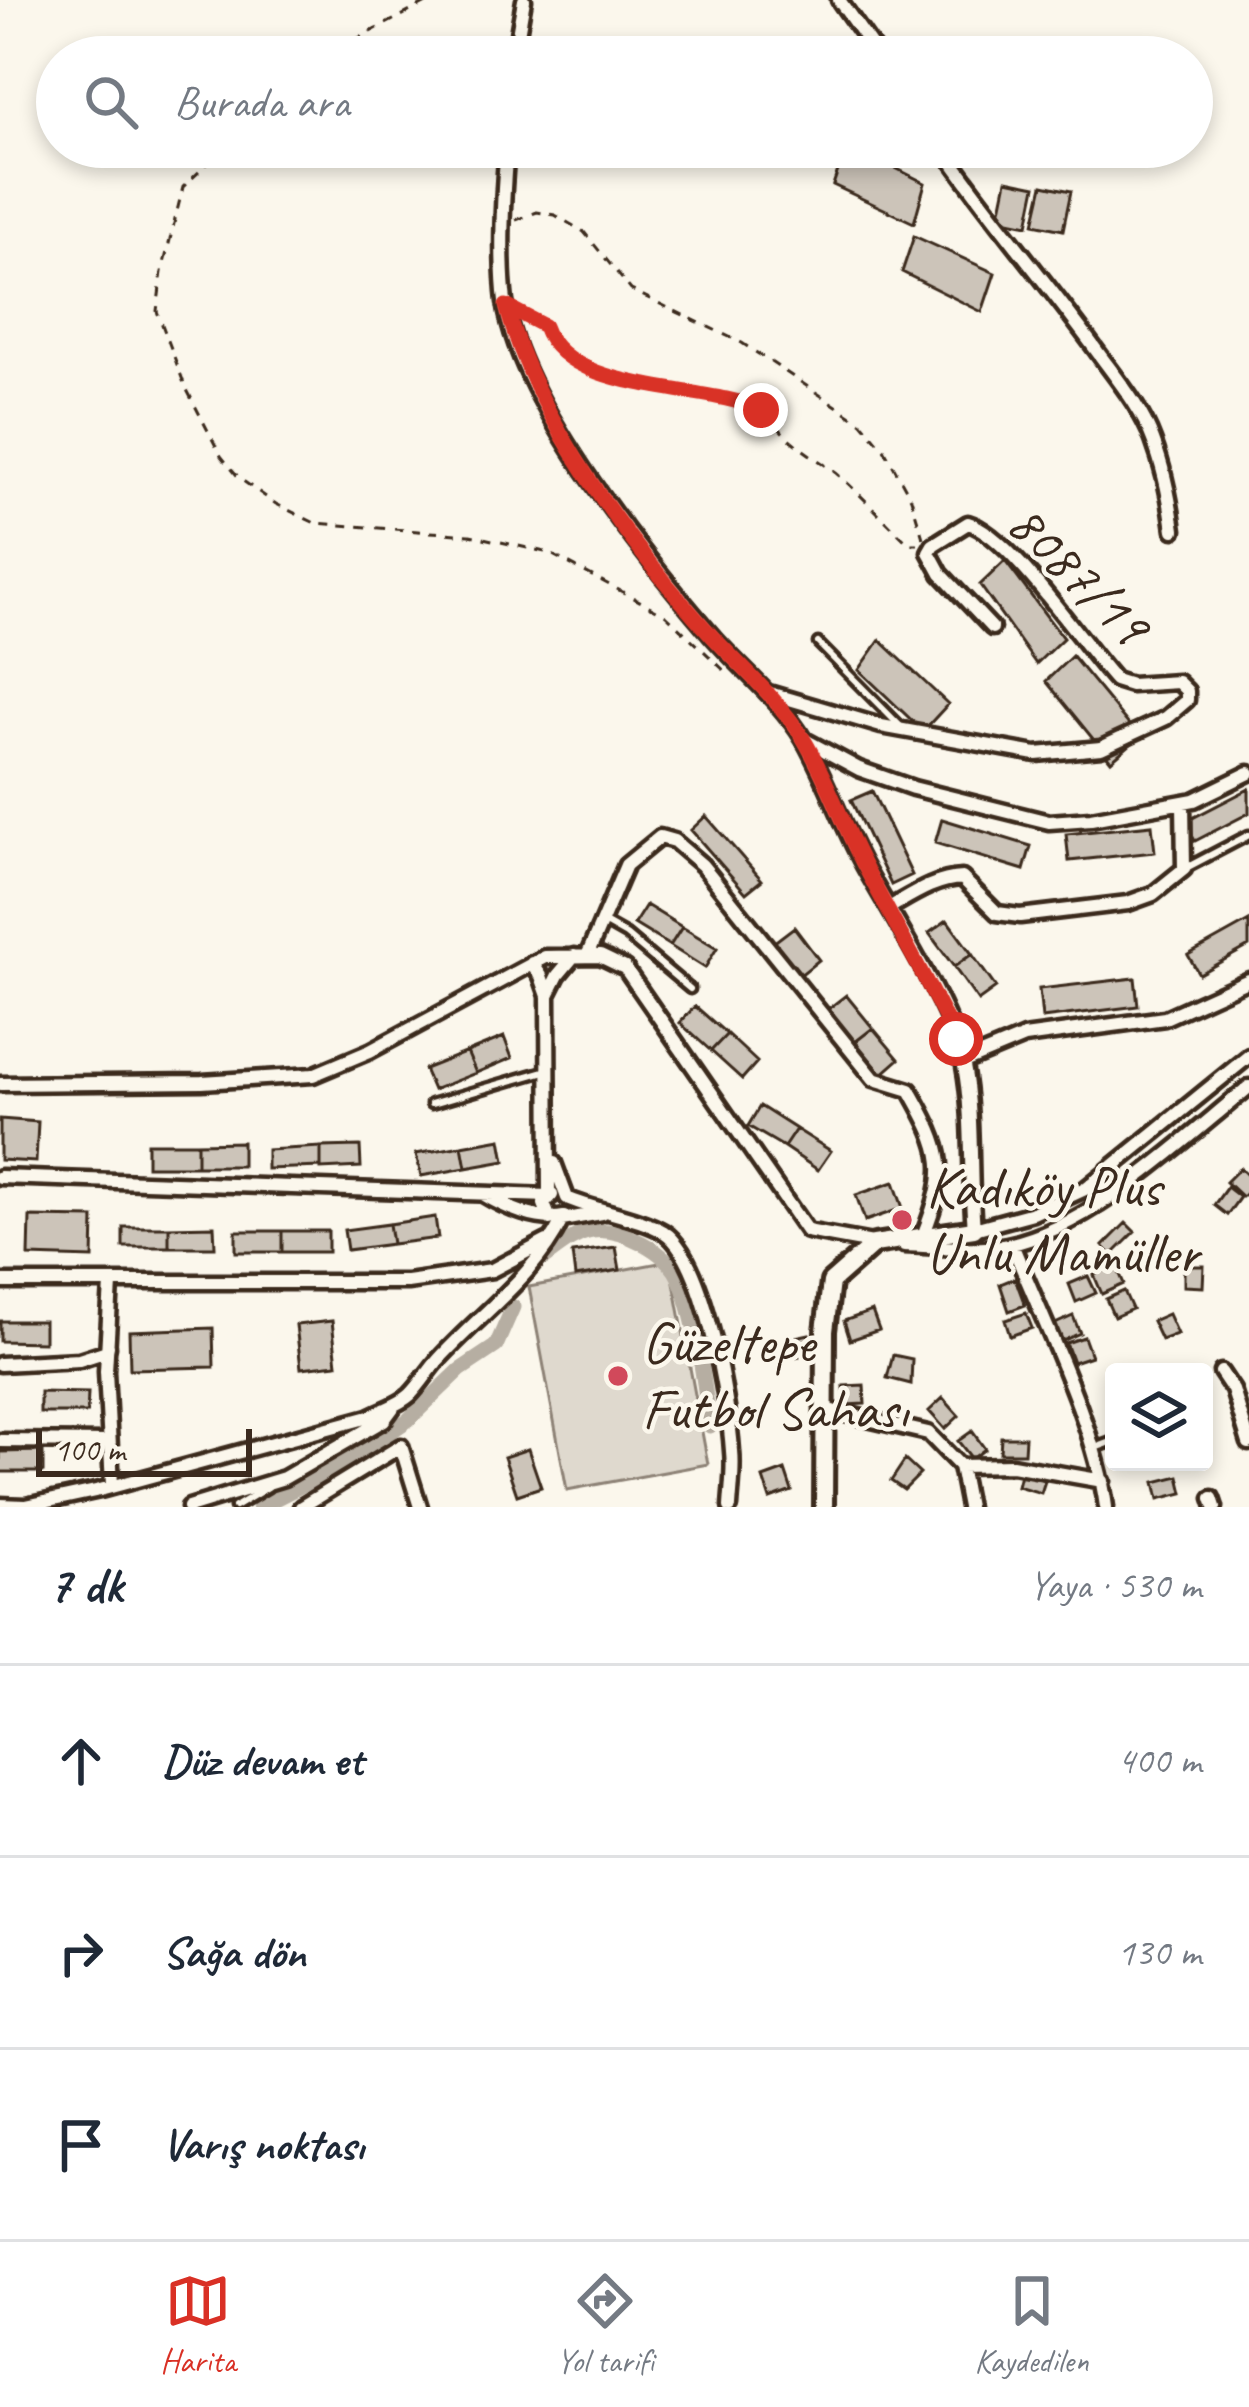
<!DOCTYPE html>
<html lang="tr">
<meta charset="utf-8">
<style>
body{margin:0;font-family:Caveat,sans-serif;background:#f6f6f7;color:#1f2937}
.controls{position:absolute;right:36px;bottom:36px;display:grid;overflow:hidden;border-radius:12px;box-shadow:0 6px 18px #0003}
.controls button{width:108px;height:108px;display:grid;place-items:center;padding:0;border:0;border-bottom:3px solid #e0e1e3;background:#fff;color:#1f2937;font:60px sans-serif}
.scale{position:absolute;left:36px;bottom:30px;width:216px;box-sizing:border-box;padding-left:12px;border:6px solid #3b2a1e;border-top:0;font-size:33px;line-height:42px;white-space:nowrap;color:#3b2a1e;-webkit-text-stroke:9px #fbf7ec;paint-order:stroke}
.stop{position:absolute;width:36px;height:36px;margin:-27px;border:9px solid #d93025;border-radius:50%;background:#fff}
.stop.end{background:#d93025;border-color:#fff;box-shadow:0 3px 12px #0008}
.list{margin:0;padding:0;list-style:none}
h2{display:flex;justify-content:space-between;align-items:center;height:156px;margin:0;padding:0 48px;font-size:51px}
h2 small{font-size:39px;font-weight:400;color:#747a83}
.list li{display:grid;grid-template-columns:78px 1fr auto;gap:36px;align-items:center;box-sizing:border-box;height:192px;padding:0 48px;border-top:3px solid #e0e1e3}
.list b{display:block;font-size:45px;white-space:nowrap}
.list em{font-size:39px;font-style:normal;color:#747a83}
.icon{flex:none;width:66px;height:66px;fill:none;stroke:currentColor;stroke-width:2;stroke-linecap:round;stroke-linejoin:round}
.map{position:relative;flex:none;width:1249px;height:1507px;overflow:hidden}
.search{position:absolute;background:#fff;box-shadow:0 6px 18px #0003;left:36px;right:36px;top:36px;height:132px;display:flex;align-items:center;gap:30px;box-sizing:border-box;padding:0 42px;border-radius:66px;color:#747a83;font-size:45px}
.sheet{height:732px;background:#fff}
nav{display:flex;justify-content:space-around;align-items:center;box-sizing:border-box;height:168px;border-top:3px solid #e0e1e3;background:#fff;font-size:33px;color:#747a83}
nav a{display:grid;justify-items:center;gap:6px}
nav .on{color:#d93025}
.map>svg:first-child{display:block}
.green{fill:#dfd9ce;stroke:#8d8276;stroke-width:3}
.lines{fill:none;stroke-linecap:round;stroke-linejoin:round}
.canal{stroke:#b6aea2;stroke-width:15}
.building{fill:#ccc4b9;stroke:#3b2a1e;stroke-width:3}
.lane-casing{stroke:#3b2a1e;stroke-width:15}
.street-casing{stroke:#3b2a1e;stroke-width:21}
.secondary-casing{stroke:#3b2a1e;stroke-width:26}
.path{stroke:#3b2a1e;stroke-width:3;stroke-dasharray:9 9;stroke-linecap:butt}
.lane{stroke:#fbf7ec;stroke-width:6}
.street{stroke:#fbf7ec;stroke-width:12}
.secondary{stroke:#fbf7ec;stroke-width:16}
.route{stroke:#d93025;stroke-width:15}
.poi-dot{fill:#d1495b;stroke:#fbf7ec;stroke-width:4.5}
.labels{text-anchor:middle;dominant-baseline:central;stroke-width:9;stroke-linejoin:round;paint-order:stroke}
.street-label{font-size:57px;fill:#3b2a1e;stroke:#fbf7ec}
.poi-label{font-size:57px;fill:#3b2a1e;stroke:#fbf7ec;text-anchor:start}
</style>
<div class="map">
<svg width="1249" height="1507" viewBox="0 0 1249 1507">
<rect width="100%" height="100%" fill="#fbf7ec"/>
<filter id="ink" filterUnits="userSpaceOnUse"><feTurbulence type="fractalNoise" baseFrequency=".00833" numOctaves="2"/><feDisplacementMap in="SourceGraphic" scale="24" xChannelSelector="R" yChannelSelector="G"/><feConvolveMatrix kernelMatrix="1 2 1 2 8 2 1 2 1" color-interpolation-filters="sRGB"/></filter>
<g filter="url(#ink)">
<path class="green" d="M670,1261L708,1464L567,1490L529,1287Z"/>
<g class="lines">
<path class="canal" d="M543,1259C557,1249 574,1234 592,1231C621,1227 667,1251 679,1278C696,1315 704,1384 710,1426
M259,1507L343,1464L408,1420L460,1370L496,1346L513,1307"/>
</g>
<path class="building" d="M846,147H854L925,183L914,223L833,185Z
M1007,180L1036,186L1028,225L999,219Z
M1043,185L1071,191L1063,230L1034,224Z
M914,236L995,273L982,312L902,272Z
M1005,561L1063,638L1036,664L980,585Z
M880,640L948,704L923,731L859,670Z
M1072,656L1139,737L1111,761L1046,681Z
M1249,789V813L1195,841L1185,822Z
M872,791L912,875L891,885L851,800Z
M706,816L762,880L746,893L691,830Z
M942,819L1031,846L1024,870L935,843Z
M1152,825L1155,852L1069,861L1066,834Z
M646,905L682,927L670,946L634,924Z
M947,920L972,954L954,967L929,933Z
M1249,921V946L1199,974L1188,955Z
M682,927L717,948L705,968L670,946Z
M794,927L819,960L799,976L773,943Z
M972,954L996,988L978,1001L954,967Z
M1135,978L1138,1006L1042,1018L1039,989Z
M846,995L873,1028L855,1042L828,1009Z
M695,1006L727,1034L711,1051L680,1023Z
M873,1028L899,1059L882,1074L855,1042Z
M727,1034L757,1062L742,1079L711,1051Z
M504,1037L512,1058L476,1073L467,1052Z
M467,1052L476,1073L433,1090L424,1069Z
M760,1106L796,1129L784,1147L748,1126Z
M0,1119L38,1122L36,1162L0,1160Z
M796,1129L831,1151L818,1170L784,1147Z
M501,1139L505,1161L466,1168L462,1146Z
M242,1142V1166H197V1143Z
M147,1143H197V1166H147Z
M360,1146L361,1167L321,1169V1147Z
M462,1146L466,1168L421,1176L416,1154Z
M321,1147V1167L267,1169V1150Z
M1240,1168L1249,1177V1190L1242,1197L1226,1182Z
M894,1182L903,1208L865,1221L856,1195Z
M1227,1187L1240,1197L1227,1215L1214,1205Z
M30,1217L94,1218L93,1258L29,1256Z
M435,1217L438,1238L392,1244L389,1224Z
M1126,1223L1135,1232L1112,1255L1103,1246Z
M389,1224L392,1244L347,1250L344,1230Z
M214,1226L215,1247H169V1227Z
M123,1227H169V1247H123Z
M236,1231H282V1252H236Z
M282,1231H328V1252H282Z
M616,1247L620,1270L575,1277L572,1253Z
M1116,1265L1124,1284L1102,1294L1094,1275Z
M1184,1266H1204L1203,1287L1184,1286Z
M1088,1276L1096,1293L1076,1302L1069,1284Z
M1015,1278L1025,1305L1009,1311L1000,1284Z
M1124,1291L1132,1309L1114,1317L1106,1299Z
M872,1311L879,1330L850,1340L844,1321Z
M1026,1313L1032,1328L1010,1336L1005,1320Z
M1168,1314L1177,1334L1161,1340L1152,1321Z
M1073,1316L1080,1333L1060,1342L1053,1325Z
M0,1321H44V1342L0,1341Z
M332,1321L337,1364L301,1368L296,1325Z
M213,1328L214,1367L130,1369L129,1331Z
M809,1334L813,1353L795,1357L791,1338Z
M1084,1337L1091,1356L1073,1362L1066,1343Z
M893,1355L912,1359L911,1384L887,1378Z
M864,1385L865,1404L845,1405L844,1386Z
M40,1392L88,1393L87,1413H40Z
M943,1398L959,1416L945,1429L929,1411Z
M972,1431L985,1449L972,1459L958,1441Z
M1001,1437H1025L1024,1453H1000Z
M528,1449L541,1487L517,1495L504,1457Z
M43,1451V1472H0V1452Z
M905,1460L920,1474L904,1490L891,1481Z
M785,1470L792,1491L770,1499L763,1478Z
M1021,1470L1046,1478L1041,1493L1017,1486Z
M1179,1476L1183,1493L1159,1499L1155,1482Z"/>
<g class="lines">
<g class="lane-casing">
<path id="lane" d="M818,643L900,726
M1184,869L1249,835
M603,922L626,935L690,989
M431,1104L548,1070
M1095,1448L1114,1441
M235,1507L268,1487"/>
</g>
<g class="street-casing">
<path id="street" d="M839,0L879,57
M514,57L524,0
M507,147C503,194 500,246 504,292C511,392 643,555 708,631C739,668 779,698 804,740C828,782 843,829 867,871C895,921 954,1012 964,1066C974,1119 969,1175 974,1229L1033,1213L1085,1189L1249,1056
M942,147C991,218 1048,283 1099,354C1118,380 1142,409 1153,440C1164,469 1170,499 1174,530
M769,693L881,726L1036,754L1101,748L1166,718L1187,700V691L1178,682L1131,685L1115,680C1082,644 1010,535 968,523L933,545L929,552L941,574L992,628
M805,740L859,769L913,788L1049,822L1091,819L1194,800L1249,773
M889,908C912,895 935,879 962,878L997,913L1020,916L1128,903L1153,894L1184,869L1183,803
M587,956L626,865L660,837L674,841L702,865L874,1079L910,1090C946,1153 949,1169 923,1236
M548,995L558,975L574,956
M964,1062L1024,1037L1165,1018L1249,980
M0,1084L202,1082L313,1075L370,1051L545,957L600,956L625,968L807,1231L878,1244
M554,1163L567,1198C596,1211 639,1217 664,1232C705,1258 729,1403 732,1451C734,1469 731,1489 730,1507
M0,1177L549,1196L548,996L541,976L532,963
M483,1194C506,1208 538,1222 564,1217
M550,1219L544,1204L552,1195
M1012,1244C1043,1321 1096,1427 1106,1507
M904,1245C938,1246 974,1252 1007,1245C1093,1227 1182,1141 1249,1087
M0,1282H407L492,1270L547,1241
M111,1284L106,1371L112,1485
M0,1364L79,1360L107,1351L108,1346
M1221,1372L1233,1390L1249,1443
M824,1409L928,1433L960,1466L1012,1465L1103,1481
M0,1441L108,1442
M960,1466L968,1507
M1212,1498L1215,1507
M0,1505L25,1506
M21,1507L100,1490L369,1417C382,1410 399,1405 410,1395C421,1384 429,1370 439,1359C480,1314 536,1275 562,1220L601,1213
M189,1507L284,1478L384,1420L395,1405
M301,1507L401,1446L420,1507"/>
</g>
<g class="secondary-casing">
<path id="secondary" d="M824,1507L825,1331L831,1282L874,1244L974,1229"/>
</g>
<path class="path" d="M322,57L432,0
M225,147L183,187L162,272L157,311L185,386L221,456L240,479L276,504L315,523L470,535L549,553L666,615L729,675
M516,220L537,212L555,215L584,232L631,290L742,343L862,423L884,449L911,498L923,538
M523,315L544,326C565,388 682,385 734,398C768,407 770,422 792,441C806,453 822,462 836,473C862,495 885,521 909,544H918"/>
<use href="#lane" class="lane"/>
<use href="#street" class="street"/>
<use href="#secondary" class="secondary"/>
</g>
</g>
<g class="lines" filter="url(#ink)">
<path class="route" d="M761,410C706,383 567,395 544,326L506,306C538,423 631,547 712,636C743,669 778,699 803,738C828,779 843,827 866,869C896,926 927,981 956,1039"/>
</g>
<g class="poi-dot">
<circle cx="902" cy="1220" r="12"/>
<circle cx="618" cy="1376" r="12"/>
</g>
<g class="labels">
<g class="street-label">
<text transform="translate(1079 574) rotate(45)">8087/19</text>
</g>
<g class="poi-label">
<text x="926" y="1187">Kadıköy Plus<tspan x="926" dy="66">Unlu Mamüller</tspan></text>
<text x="642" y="1343">Güzeltepe<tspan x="642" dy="66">Futbol Sahası</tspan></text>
</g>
</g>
</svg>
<div class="controls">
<button><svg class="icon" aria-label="layers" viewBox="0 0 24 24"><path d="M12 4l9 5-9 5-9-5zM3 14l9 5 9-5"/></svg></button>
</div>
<div class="scale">100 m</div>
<div class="stop" style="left:956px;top:1039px"></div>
<div class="stop end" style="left:761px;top:410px"></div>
<div class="search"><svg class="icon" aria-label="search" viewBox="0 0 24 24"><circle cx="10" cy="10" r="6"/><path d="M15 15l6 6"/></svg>Burada ara</div>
</div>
<section class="sheet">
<h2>7 dk<small>Yaya · 530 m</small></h2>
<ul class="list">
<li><svg class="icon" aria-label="ahead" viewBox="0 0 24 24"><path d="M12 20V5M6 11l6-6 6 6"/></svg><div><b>Düz devam et</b></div><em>400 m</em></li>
<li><svg class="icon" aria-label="right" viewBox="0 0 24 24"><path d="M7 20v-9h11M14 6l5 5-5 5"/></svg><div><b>Sağa dön</b></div><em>130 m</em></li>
<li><svg class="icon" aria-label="arrive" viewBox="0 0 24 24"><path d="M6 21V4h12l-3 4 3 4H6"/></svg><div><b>Varış noktası</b></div></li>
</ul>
</section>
<nav>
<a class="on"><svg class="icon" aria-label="map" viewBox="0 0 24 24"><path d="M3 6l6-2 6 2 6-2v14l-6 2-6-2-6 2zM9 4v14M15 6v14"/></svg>Harita</a>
<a><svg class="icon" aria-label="directions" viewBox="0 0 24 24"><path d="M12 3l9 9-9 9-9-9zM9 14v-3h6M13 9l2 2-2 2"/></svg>Yol tarifi</a>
<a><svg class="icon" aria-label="saved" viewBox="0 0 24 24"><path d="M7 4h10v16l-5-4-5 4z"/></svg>Kaydedilen</a>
</nav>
